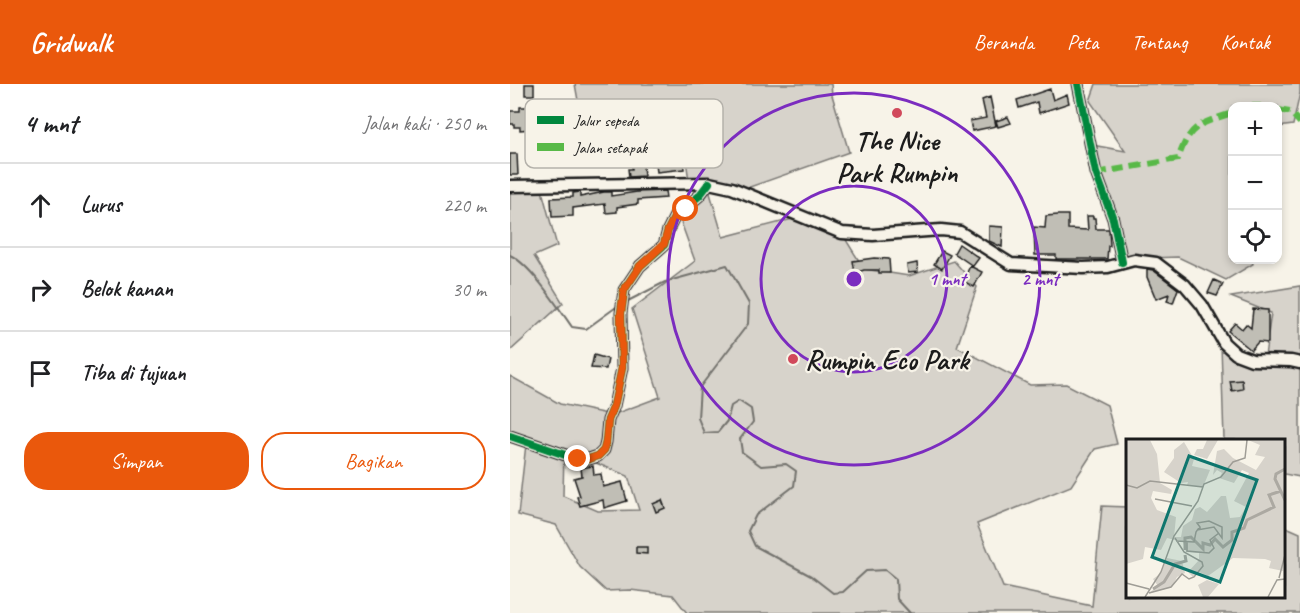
<!DOCTYPE html>
<html lang="id">
<meta charset="utf-8">
<style>
body{margin:0;font-family:Caveat,sans-serif;background:#f2f2f2;color:#202124}
.controls{position:absolute;right:18px;top:18px;display:grid;overflow:hidden;border-radius:12px;box-shadow:0 3px 9px #0003}
.controls button{width:54px;height:54px;display:grid;place-items:center;padding:0;border:0;border-bottom:2px solid #e0e0e0;background:#fff;color:#202124;font:30px sans-serif}
.stop{position:absolute;width:18px;height:18px;margin:-14px;border:4px solid #ea580c;border-radius:50%;background:#fff}
.stop.end{background:#ea580c;border-color:#fff;box-shadow:0 2px 6px #0008}
.list{margin:0;padding:0;list-style:none}
h2{display:flex;justify-content:space-between;align-items:center;height:78px;margin:0;padding:0 24px;font-size:26px}
h2 small{font-size:20px;font-weight:400;color:#757577}
.list li{display:grid;grid-template-columns:39px 1fr auto;gap:18px;align-items:center;box-sizing:border-box;height:84px;padding:0 24px;border-top:2px solid #e0e0e0}
.list b{display:block;font-size:22px;white-space:nowrap}
.list em{font-size:20px;font-style:normal;color:#757577}
.actions{display:flex;gap:12px;padding:18px 24px}
.actions a{flex:1;padding:14px 0;border:2px solid #ea580c;border-radius:24px;text-align:center;font-size:21px;color:#ea580c}
.actions .main{background:#ea580c;color:#fff}
.icon{flex:none;width:33px;height:33px;fill:none;stroke:currentColor;stroke-width:2;stroke-linecap:round;stroke-linejoin:round}
.map{position:relative;flex:none;width:790px;height:529px;overflow:hidden}
header{display:flex;align-items:center;gap:36px;box-sizing:border-box;height:84px;padding:0 30px;background:#ea580c;color:#fff}
header strong{font-size:28px}
nav{display:flex;gap:33px;margin-inline-start:auto;font-size:21px}
main{display:flex}
aside{flex:1;background:#fff}
.map>svg:first-child{display:block}
.green{fill:#d7d3cb;stroke:#7a7874;stroke-width:1.5;fill-rule:evenodd}
.lines{fill:none;stroke-linecap:round;stroke-linejoin:round}
.stream{stroke:#72716c;stroke-width:2}
.building{fill:#c0beb5;stroke:#1c1c1c;stroke-width:1.5}
.minor-casing{stroke:#1c1c1c;stroke-width:13}
.major-casing{stroke:#1c1c1c;stroke-width:15}
.minor{stroke:#f7f3e8;stroke-width:8}
.major{stroke:#f7f3e8;stroke-width:10}
.quiet{stroke:#58b947;stroke-width:6;stroke-dasharray:12 6;stroke-linecap:butt}
.cycleway-casing{stroke:#f7f3e8;stroke-width:11}
.cycleway{stroke:#00873e;stroke-width:8}
.route{stroke:#ea580c;stroke-width:8}
.ring{fill:none;stroke:#7b2cbf;stroke-width:3}
.poi-dot{fill:#d1495b;stroke:#f7f3e8;stroke-width:2}
.labels{text-anchor:middle;dominant-baseline:central;stroke-width:4.5;stroke-linejoin:round;paint-order:stroke}
.poi-label{font-size:28px;font-weight:bold;fill:#1c1c1c;stroke:#f7f3e8}
.inset-river{fill:none;stroke:#aca9a2;stroke-width:3}
.inset-road{fill:none;stroke:#9f9d96;stroke-width:1.5}
.view{fill:#0f766e;fill-opacity:0.15;stroke:#0f766e;stroke-width:3}
.inset-edge{fill:none;stroke:#1c1c1c;stroke-width:3}
.key{fill:#f7f3e8;stroke:#b5b2ab;stroke-width:1.5}
.key-label{font-size:16px;fill:#1c1c1c}
.centre{fill:#7b2cbf;stroke:#f7f3e8;stroke-width:3}
.ring-label{font-size:18px;text-anchor:middle;font-weight:bold;fill:#7b2cbf;stroke:#f7f3e8;stroke-width:4.5;stroke-linejoin:round;paint-order:stroke}
</style>
<header>
<strong>Gridwalk</strong>
<nav><a>Beranda</a><a>Peta</a><a>Tentang</a><a>Kontak</a></nav>
</header>
<main>
<aside>
<h2>4 mnt<small>Jalan kaki · 250 m</small></h2>
<ul class="list">
<li><svg class="icon" aria-label="ahead" viewBox="0 0 24 24"><path d="M12 20V5M6 11l6-6 6 6"/></svg><div><b>Lurus</b></div><em>220 m</em></li>
<li><svg class="icon" aria-label="right" viewBox="0 0 24 24"><path d="M7 20v-9h11M14 6l5 5-5 5"/></svg><div><b>Belok kanan</b></div><em>30 m</em></li>
<li><svg class="icon" aria-label="arrive" viewBox="0 0 24 24"><path d="M6 21V4h12l-3 4 3 4H6"/></svg><div><b>Tiba di tujuan</b></div></li>
</ul>
<div class="actions"><a class="main">Simpan</a><a>Bagikan</a></div>
</aside>
<div class="map">
<svg width="790" height="529" viewBox="0 0 790 529">
<rect width="100%" height="100%" fill="#f7f3e8"/>
<filter id="ink" filterUnits="userSpaceOnUse"><feTurbulence type="fractalNoise" baseFrequency=".0167" numOctaves="2"/><feDisplacementMap in="SourceGraphic" scale="12" xChannelSelector="R" yChannelSelector="G"/><feConvolveMatrix kernelMatrix="1 2 1 2 8 2 1 2 1" color-interpolation-filters="sRGB"/></filter>
<g filter="url(#ink)">
<path class="green" d="M65,0H321L322,11L339,68L237,104L197,99L213,153L294,132L333,151L354,185L399,192L444,177L467,203L447,263L520,301L556,300L597,321L607,360L585,365L561,402L467,440L493,503L582,522L592,422L617,423L618,512H774V442L790,449V529H177L163,511L120,506L96,507L70,483L46,441L8,431L16,360L0,356V292L50,320L102,331L150,313L122,225L185,177L168,130L196,99L179,96L173,57L145,56L140,34L73,44ZM54,366L118,392L129,426L88,427L53,412Z
M586,0H790V9L783,41L768,43V22H722V176H742L743,180L716,196L668,173L609,175L582,61L615,67L580,17Z
M31,103L47,162L24,172L53,219L0,267V104Z
M790,202V393L774,390V356H714L711,261L755,272L761,229L721,213Z"/>
<g class="lines">
<path class="stream" d="M0,171C21,181 48,223 62,243L76,245L109,221
M114,219L155,198L217,181L239,220L238,240L190,303L188,334L194,349L208,348L217,337L221,322L229,317L241,325L243,338L230,355L232,368L251,382L276,380L286,387L284,402L246,431L238,447L245,462L301,492L323,509L333,508L356,487L375,486L386,495L387,515L400,529"/>
</g>
<path class="building" d="M15,0H24V11H15Z
M540,5L543,16L557,10L559,19L529,29L527,18L509,24L507,16Z
M480,13L486,42L462,47L460,37L476,34L472,16Z
M10,23H19L21,45L10,46V43H4V40H0V27H10Z
M498,33L501,39L488,43L486,37Z
M145,59V75L162,76L173,73L174,85L147,88L146,81H133L134,92L119,93L118,85H122L120,60Z
M0,70H7L8,91H0Z
M155,107L156,114L128,116V120L107,123V128L96,129L95,120L86,121L63,124V132L42,133L41,114L63,113V109L70,108V113L94,108H101V112L127,108Z
M548,131H558V145L578,146L577,132H583V134H585L586,145H599L600,162H598L597,175H546V171H525L524,143L535,144L536,132Z
M479,142L493,143L492,163L479,157Z
M449,160L469,174L463,182L444,169Z
M432,167L440,171L432,185L424,180Z
M364,174L379,175L380,189H369V186H354L345,189L343,177Z
M407,179L408,188L398,189L397,181Z
M460,182L472,188L464,203L453,197Z
M637,185L643,186L668,205L663,219L657,217L659,210L646,215L637,193Z
M704,196L713,200L707,212L698,209Z
M743,225L758,226V259L748,258L741,266L718,247L725,239L732,245L736,240L741,244Z
M84,271L98,275L96,285L81,284Z
M732,296L733,305L722,307L720,297Z
M83,382L84,391L91,390L93,403L112,398L117,417L94,424L93,416L70,422L67,413L70,412L64,394L72,392L71,384Z
M152,416L155,424L146,428L143,420Z
M126,463H137V470L126,469Z"/>
<g class="lines">
<g class="minor-casing">
<path id="minor" d="M568,0L586,89L603,135L612,178
M0,352L67,375H79L88,372L94,366L96,358L98,336L104,322L112,284L111,229L114,206L130,182L154,161L158,146L165,132L189,112L199,99"/>
</g>
<g class="major-casing">
<path id="major" d="M0,102L199,99L222,104L332,149L363,151L431,146L450,148L501,180L573,184L598,183L624,176L646,179L675,201L692,221L714,259L726,270L742,276L781,277L790,279"/>
</g>
<use href="#minor" class="minor"/>
<use href="#major" class="major"/>
<path class="quiet" d="M740,22H751
M768,26L780,28L790,39
M586,89L668,75C680,40 690,40 722,29"/>
<g class="cycleway-casing">
<path id="cycleway" d="M568,0L586,89L603,135L612,178
M0,352L67,375H79L88,372L94,366L96,358L98,336L104,322L112,284L111,229L114,206L130,182L154,161L158,146L165,132L189,112L199,99"/>
</g>
<use href="#cycleway" class="cycleway"/>
</g>
</g>
<g class="lines" filter="url(#ink)">
<path class="route" d="M68,375H79L88,372L94,366L96,358L98,336L104,322L112,284L111,229L114,206L130,182L154,160L158,146L165,132L176,125"/>
</g>
<g class="ring">
<circle cx="344" cy="195" r="93"/>
<circle cx="344" cy="195" r="186"/>
</g>
<g class="poi-dot">
<circle cx="387" cy="29" r="6"/>
<circle cx="283" cy="275" r="6"/>
</g>
<g class="labels">
<g class="poi-label">
<text x="387" y="56">The Nice<tspan x="387" dy="32">Park Rumpin</tspan></text>
<text x="295" y="275" text-anchor="start">Rumpin Eco Park</text>
</g>
</g>
<g transform="translate(616 355)">
<rect width="159" height="159" fill="#f7f3e8"/>
<path d="M0,1H24L31,15L34,44L46,51L45,55L27,52L25,59L31,71L50,78L48,98H55L57,87L66,81L69,70L74,68L81,73L95,57H100L104,79L114,78L120,68L108,62L123,34L116,31L108,44L93,39L96,34L91,31L87,36L91,12L98,10L107,19L130,31L139,18L129,16L134,6L122,1H159L157,132L143,129L145,122L139,120L107,119L82,137L73,133L67,138L62,133L73,121V114L60,113L57,103L41,99L35,111L19,108L17,120L0,125ZM81,1H92L81,20L68,16L71,10H77ZM58,3L68,20L66,27L84,31L77,48L61,46L62,43L55,44L38,33L48,19V11ZM41,119L56,122L59,134L51,138L46,148L23,154L32,147L27,140L35,134ZM81,141L93,145L82,158H77L72,146Z" fill="#d7d3cb"/>
<path class="inset-river" d="M159,30L150,35L149,40L159,61M59,111V99L65,98L77,110V104L84,106L89,100L97,108L106,101V93L118,89L121,81L148,68L143,56L155,52M27,150L38,143L49,125L60,122L59,116"/>
<path class="inset-road" d="M0,46L11,49L24,42L77,48M29,60L66,67M50,102L68,103L70,93L72,90L74,89V88L71,84L83,82L96,88V99L88,88L71,91M61,103V112L83,114L88,109L84,101L93,94M153,139L159,116M0,144L23,150M23,154L45,148L56,135L63,140L68,138L77,127L76,123L58,113L49,99M19,158L35,133L48,97L72,62L78,45L95,38L107,23L119,19L121,1M142,158L151,141L159,140"/>
<path class="view" d="M63,17L131,41L94,143L26,118Z"/>
<rect width="159" height="159" class="inset-edge"/>
</g>
<rect x="15" y="15" width="198" height="69" rx="9" class="key"/>
<rect x="27" y="32" width="27" height="8" fill="#00873e"/>
<rect x="27" y="59" width="27" height="8" fill="#58b947"/>
<g class="key-label">
<text x="64" y="42">Jalur sepeda</text>
<text x="64" y="69">Jalan setapak</text>
</g>
<circle cx="344" cy="195" r="9" class="centre"/>
<g class="ring-label">
<text x="437" y="201">1 mnt</text>
<text x="530" y="201">2 mnt</text>
</g>
</svg>
<div class="controls">
<button>+</button>
<button>−</button>
<button><svg class="icon" aria-label="locate" viewBox="0 0 24 24"><circle cx="12" cy="12" r="6"/><path d="M12 2v4M12 18v4M2 12h4M18 12h4"/></svg></button>
</div>
<div class="stop" style="left:176px;top:125px"></div>
<div class="stop end" style="left:68px;top:375px"></div>
</div>
</main>
